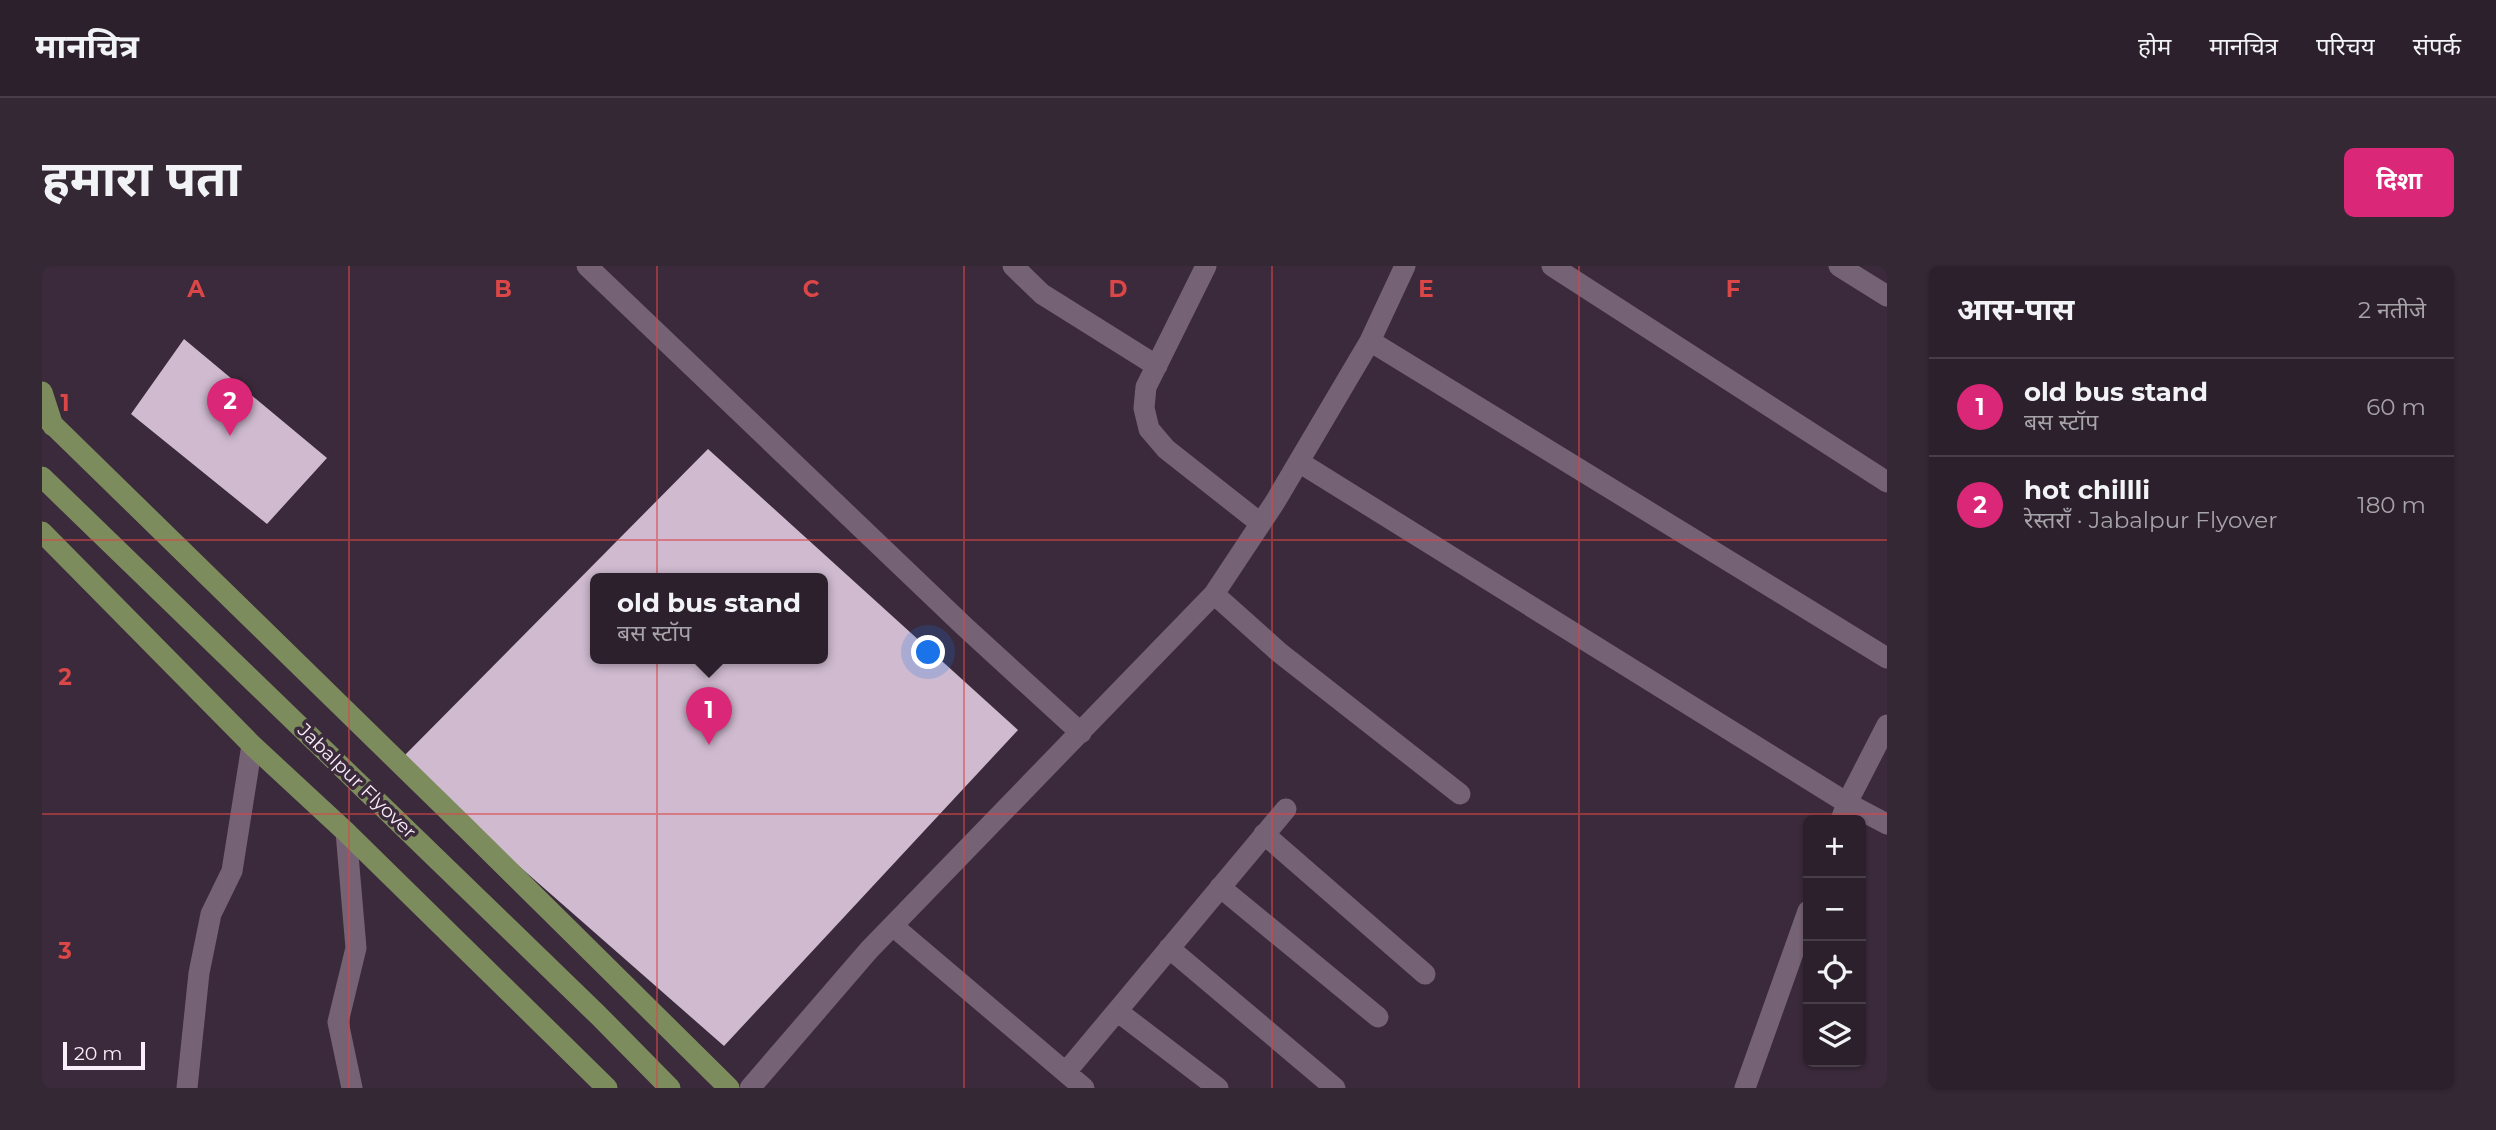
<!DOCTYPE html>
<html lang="hi">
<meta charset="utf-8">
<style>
body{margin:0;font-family:Montserrat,"Noto Sans Devanagari",sans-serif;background:#342834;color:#f1f3f6}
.controls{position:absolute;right:21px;bottom:21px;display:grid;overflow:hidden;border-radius:10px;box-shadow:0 2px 5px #0004}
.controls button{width:63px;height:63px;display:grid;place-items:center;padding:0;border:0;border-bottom:2px solid #483e48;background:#2c202c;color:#f1f3f6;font:35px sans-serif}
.scale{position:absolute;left:21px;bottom:18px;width:82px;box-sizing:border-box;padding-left:7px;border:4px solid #f9eef9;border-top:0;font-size:19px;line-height:24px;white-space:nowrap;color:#f9eef9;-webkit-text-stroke:5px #3b2a3b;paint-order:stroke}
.you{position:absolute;left:887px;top:387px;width:24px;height:24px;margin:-18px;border:5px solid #fff;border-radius:50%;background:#1a73e8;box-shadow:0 0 0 10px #1a73e833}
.badge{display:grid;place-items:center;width:46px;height:46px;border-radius:50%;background:#db2777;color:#fff;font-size:23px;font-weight:700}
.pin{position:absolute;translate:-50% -58px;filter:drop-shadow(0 2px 4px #0008)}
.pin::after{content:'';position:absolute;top:37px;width:24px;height:21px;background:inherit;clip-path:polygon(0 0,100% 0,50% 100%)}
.popup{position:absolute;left:548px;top:307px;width:238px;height:91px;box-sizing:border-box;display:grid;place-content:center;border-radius:10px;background:#2c202c;filter:drop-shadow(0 2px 5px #0005);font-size:23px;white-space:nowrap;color:#a6a3a9}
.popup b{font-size:26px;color:#f1f3f6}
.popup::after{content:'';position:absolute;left:50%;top:100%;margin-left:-14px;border:14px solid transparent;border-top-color:#2c202c}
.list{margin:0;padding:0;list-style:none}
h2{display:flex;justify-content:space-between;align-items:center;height:91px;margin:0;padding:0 28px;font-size:30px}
h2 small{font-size:23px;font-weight:400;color:#a6a3a9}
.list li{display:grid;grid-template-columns:46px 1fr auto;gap:21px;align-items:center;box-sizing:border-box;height:98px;padding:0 28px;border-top:2px solid #483e48}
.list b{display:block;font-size:26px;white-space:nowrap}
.list p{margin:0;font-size:23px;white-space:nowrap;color:#a6a3a9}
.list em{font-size:23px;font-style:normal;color:#a6a3a9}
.icon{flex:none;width:38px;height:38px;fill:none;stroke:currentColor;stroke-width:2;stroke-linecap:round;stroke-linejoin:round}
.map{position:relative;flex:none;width:1845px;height:822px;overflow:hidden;border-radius:10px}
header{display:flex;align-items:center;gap:42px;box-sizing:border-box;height:98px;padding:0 35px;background:#2c202c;border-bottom:2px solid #483e48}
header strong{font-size:33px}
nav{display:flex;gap:38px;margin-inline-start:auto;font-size:24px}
.intro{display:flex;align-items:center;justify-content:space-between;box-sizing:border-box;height:168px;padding:0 42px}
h1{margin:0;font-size:49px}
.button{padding:18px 32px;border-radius:10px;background:#db2777;color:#fff;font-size:24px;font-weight:700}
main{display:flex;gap:42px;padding:0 42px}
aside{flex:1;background:#2c202c;border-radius:10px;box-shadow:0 2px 5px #0004}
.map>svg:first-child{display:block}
.building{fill:#cfbacf;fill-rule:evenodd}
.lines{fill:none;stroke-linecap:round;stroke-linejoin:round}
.minor{stroke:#756275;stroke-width:21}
.major{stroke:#7d8c5d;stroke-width:21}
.grid{fill:none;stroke:#db4647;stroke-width:2;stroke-opacity:0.55}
.labels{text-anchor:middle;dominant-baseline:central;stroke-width:7;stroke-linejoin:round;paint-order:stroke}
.street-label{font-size:19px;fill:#f9eef9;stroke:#3b2a3b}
.grid-label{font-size:23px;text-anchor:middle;font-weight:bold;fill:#db4647;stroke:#3b2a3b;stroke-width:7;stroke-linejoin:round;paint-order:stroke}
</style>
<header>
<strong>मानचित्र</strong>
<nav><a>होम</a><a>मानचित्र</a><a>परिचय</a><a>संपर्क</a></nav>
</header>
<div class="intro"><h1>हमारा पता</h1><a class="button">दिशा</a></div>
<main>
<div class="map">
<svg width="1845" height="822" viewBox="0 0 1845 822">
<rect width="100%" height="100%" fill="#3b2a3b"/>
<path class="building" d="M142,73L285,192L225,258L89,148Z
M666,183L976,464L682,780L357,495ZM553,313H781V393H553Z"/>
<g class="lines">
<path class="minor" d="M545,0L923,361L1039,467
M971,0L1000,28L1115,100
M1164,0L1104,121L1102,142L1107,163L1124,183L1218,257
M1510,0L1845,216
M1797,0L1845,30
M1328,75L1845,392
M1257,196L1805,537L1845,558
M1172,328L1238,387L1418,528
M1799,554L1805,537L1845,459
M304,566L314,682L296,756L310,822
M1222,568L1383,708
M1178,621L1336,751
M851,660L1042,822
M1127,682L1293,822
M1075,745L1176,822
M1024,806L1244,543
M145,822L157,707L169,648L190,605L210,479
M708,822L827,684L1172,328L1233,236L1328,75L1363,0
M1703,822L1766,645"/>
<path class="major" d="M0,126L11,160
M0,148L426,564L687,822
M0,211L556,749L628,822
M0,266L210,479L304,566L565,822"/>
</g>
<path class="grid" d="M307,0V822M615,0V822M922,0V822M1230,0V822M1537,0V822M0,274H1845M0,548H1845"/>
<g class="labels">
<g class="street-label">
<text transform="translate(315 515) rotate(44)">Jabalpur Flyover</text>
</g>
</g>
<g class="grid-label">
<text x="154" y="31">A</text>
<text x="461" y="31">B</text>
<text x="769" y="31">C</text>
<text x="1076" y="31">D</text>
<text x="1384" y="31">E</text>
<text x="1691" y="31">F</text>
<text x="23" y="145">1</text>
<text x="23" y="419">2</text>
<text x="23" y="693">3</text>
</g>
</svg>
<div class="controls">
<button>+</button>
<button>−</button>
<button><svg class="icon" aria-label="locate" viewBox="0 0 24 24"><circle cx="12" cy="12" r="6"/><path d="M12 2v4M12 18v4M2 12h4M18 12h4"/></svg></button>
<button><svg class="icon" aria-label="layers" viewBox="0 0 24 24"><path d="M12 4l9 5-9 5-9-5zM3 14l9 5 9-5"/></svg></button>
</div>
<div class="scale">20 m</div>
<div class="you"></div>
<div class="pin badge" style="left:667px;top:479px">1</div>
<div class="popup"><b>old bus stand</b>बस स्टॉप</div>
<div class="pin badge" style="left:188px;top:170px">2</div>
</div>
<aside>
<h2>आस-पास<small>2 नतीजे</small></h2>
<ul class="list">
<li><span class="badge">1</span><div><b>old bus stand</b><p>बस स्टॉप</p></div><em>60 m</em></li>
<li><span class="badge">2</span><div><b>hot chillli</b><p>रेस्तराँ · Jabalpur Flyover</p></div><em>180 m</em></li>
</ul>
</aside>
</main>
